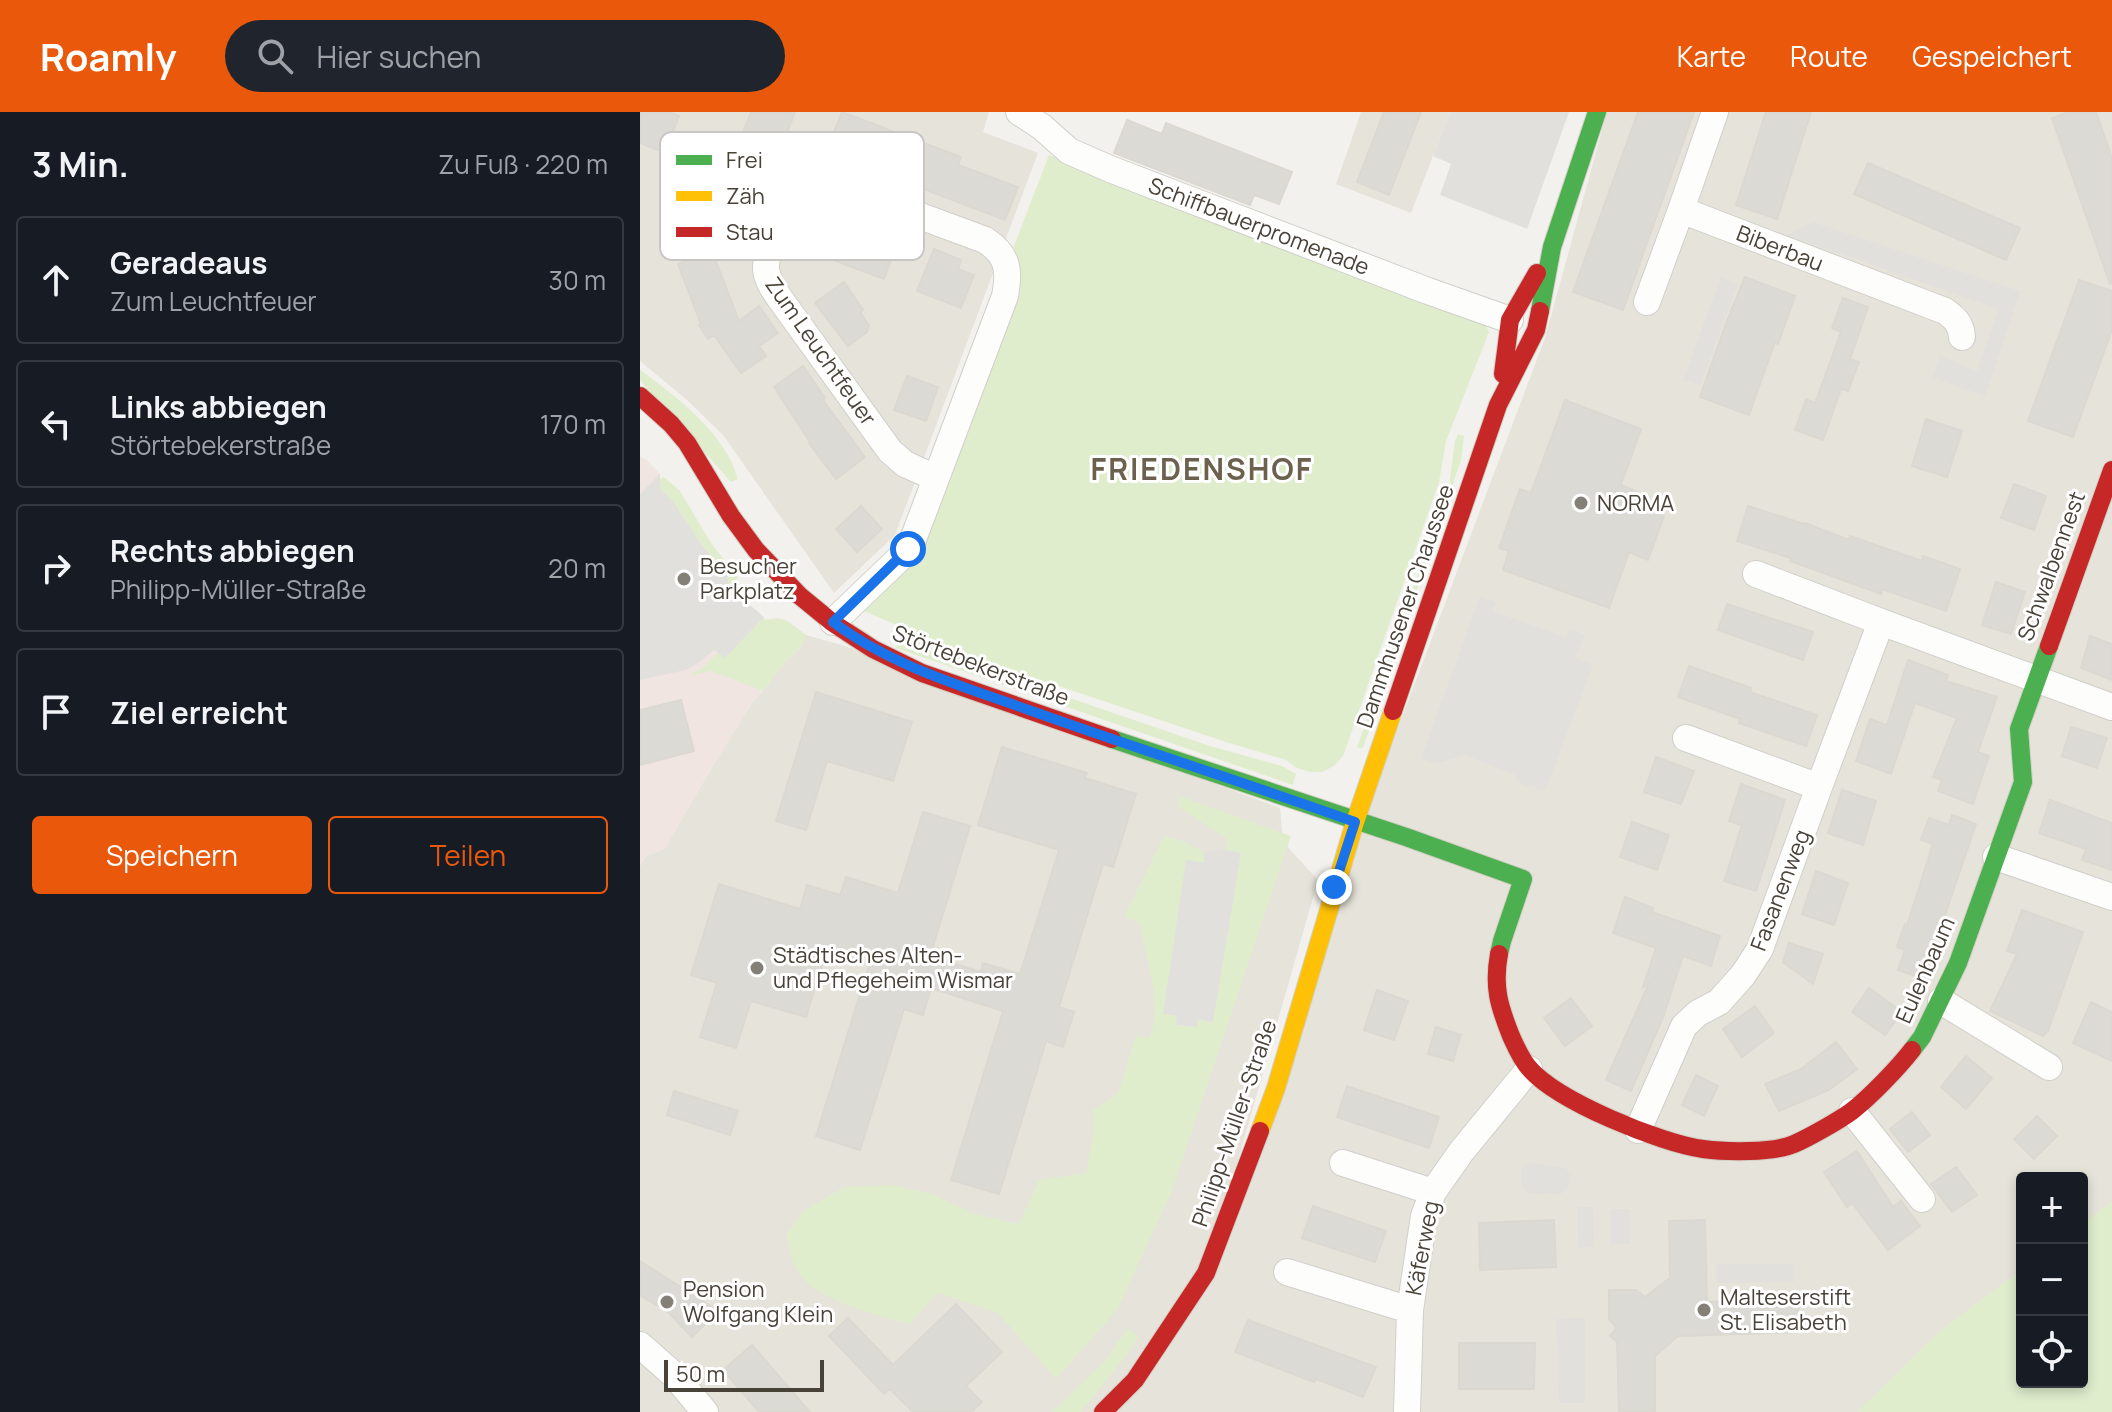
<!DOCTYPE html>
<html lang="de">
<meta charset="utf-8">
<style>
body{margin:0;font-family:Manrope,sans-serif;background:#20242c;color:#f1f3f6}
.controls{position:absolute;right:24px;bottom:24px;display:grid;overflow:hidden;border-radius:8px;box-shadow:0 4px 12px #0003}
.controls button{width:72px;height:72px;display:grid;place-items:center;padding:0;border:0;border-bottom:2px solid #363941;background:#171b24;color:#f1f3f6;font:40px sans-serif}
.scale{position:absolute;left:24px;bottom:20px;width:160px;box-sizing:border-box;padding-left:8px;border:4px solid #494238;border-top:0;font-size:22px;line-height:28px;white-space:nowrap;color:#494238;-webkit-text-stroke:6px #fff;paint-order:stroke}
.stop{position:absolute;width:24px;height:24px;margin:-18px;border:6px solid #1a73e8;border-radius:50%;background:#fff}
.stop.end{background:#1a73e8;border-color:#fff;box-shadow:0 2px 8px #0008}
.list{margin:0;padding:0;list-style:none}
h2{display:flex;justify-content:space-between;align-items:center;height:104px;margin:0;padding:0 32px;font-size:34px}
h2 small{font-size:26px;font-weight:400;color:#9ea1a6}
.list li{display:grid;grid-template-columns:52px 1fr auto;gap:24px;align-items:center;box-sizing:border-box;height:128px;margin:0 16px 16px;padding:0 16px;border:2px solid #363941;border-radius:8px}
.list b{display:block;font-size:30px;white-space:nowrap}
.list p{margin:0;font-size:26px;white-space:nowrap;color:#9ea1a6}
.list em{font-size:26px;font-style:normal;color:#9ea1a6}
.actions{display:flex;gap:16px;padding:24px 32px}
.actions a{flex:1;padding:18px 0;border:2px solid #ea580c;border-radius:8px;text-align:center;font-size:28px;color:#ea580c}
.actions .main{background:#ea580c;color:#fff}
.icon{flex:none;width:44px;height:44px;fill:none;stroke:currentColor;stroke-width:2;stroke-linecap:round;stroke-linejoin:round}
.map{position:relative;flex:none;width:1472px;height:1300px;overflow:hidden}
header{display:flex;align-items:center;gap:48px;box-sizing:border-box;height:112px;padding:0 40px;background:#ea580c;color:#fff}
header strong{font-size:38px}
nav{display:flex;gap:44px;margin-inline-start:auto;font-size:28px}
.search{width:560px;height:72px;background:#20242c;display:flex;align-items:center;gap:20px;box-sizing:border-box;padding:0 28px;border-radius:44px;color:#9ea1a6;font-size:30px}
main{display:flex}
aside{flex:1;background:#171b24}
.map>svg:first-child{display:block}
.residential{fill:#e6e3da}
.medical{fill:#f1e5e2}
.green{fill:#dfedcd}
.parking{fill:#e2e0dc}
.building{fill:#dcdad5;stroke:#dbd8d2;stroke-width:2}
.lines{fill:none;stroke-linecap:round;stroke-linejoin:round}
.street-casing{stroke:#d0cfca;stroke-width:28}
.fast-casing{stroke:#d2cec4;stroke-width:20}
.slow-casing{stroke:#d2cec4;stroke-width:20}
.jam-casing{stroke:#d2cec4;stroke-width:20}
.street{stroke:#fdfdfc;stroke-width:26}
.fast{stroke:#4caf50;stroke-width:18}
.slow{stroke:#ffc107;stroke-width:18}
.jam{stroke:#c62828;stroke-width:18}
.route{stroke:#1a73e8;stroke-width:10}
.poi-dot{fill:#847f77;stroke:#fff;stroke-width:3}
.labels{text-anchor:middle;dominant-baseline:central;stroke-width:6;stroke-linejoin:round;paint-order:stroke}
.street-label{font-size:22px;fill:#494238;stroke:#fff}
.poi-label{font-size:22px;fill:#494238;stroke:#fff;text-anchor:start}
.district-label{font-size:30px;font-weight:bold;letter-spacing:2px;fill:#6c614f;stroke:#fff}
.key{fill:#fff;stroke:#c8c6c3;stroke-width:2}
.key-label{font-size:22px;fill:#494238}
</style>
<header>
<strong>Roamly</strong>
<div class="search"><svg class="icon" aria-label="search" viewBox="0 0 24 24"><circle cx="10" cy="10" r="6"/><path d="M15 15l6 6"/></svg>Hier suchen</div>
<nav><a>Karte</a><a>Route</a><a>Gespeichert</a></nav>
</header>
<main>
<aside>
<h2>3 Min.<small>Zu Fuß · 220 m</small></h2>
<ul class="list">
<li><svg class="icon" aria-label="ahead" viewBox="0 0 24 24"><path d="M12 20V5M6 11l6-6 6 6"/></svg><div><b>Geradeaus</b><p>Zum Leuchtfeuer</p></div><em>30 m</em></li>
<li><svg class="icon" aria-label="left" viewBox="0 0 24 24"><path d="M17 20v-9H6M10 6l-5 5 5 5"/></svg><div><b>Links abbiegen</b><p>Störtebekerstraße</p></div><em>170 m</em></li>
<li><svg class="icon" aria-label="right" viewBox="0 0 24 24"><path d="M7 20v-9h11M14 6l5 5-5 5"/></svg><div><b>Rechts abbiegen</b><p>Philipp-Müller-Straße</p></div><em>20 m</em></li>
<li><svg class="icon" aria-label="arrive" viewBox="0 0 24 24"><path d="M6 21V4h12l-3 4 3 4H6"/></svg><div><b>Ziel erreicht</b></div></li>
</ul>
<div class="actions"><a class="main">Speichern</a><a>Teilen</a></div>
</aside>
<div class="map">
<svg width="1472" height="1300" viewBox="0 0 1472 1300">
<rect width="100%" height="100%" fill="#f2f1ed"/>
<path class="residential" d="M0,0H349L343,20L398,41L255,423L194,481L83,323L47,288L0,249Z
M721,0H810L771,101L696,72Z
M967,0H1472V1091L1442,1113V1066H1382V1159L1219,1300H0V754L5,745L25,736L69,660L114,588L123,579L144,551L160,536L166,523L205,534L640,696L643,730L678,768L565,1164L743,656L905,226Z"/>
<path class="medical" d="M0,344L7,348L20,362V377L87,462L89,475L125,508L138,506L146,508L166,523L160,536L144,551L123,579L114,588L69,660L25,736L5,745L0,754Z"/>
<path class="green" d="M409,43L844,210L849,220L806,329L799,370L703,644L694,654L682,660H669L657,656L646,648L586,630L344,549L240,506L224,499L220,493L244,472Z
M0,258C36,284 86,322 98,367L91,370L0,268Z
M818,322L824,324L821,348L723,636H717L809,374L815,329Z
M24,365L40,379L71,431L98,466L34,533L87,462L61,432L33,389L0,387L18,368Z
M124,505L125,508C145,504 150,511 166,523L160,536L144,551L123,579L71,559L48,564L62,556L78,541L85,545Z
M265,524L386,571L570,634L642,654L656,662L653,673L256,536L261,526Z
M539,684L651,724L531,1081L477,1198L416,1267L358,1201L297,1181L270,1212C239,1204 175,1188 158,1160C152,1151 150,1135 146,1124L162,1100L204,1075L253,1073L292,1082L335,1102L379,1112L399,1068L446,1061L453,1023V998L478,982L496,924L509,926C524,899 505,840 499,810L484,805L524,724L545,730L564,740V751L546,748L536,912L556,915L558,907L573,910L600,741L585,738L587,727L537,694Z
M1472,1089V1300H1217L1302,1217L1382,1157V1270H1442V1112Z
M487,1217L499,1224L485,1245L441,1300H412L466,1248Z"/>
<path class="parking" d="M810,0H929L887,117L800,83L811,52L793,44Z
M1173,110L1380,179L1345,284L1292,266L1300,244L1337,259L1358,197L1147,123Z
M1081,165L1098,172L1060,274L1043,268Z
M20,362V377L33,389L61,432L87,462L89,475L124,505L85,546L74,538L57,552L46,558L0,568V382Z
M840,484L856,490L853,499L926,525L930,517L945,523L936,546L953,553L907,674L903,678L884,673L878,669L875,663L825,643L795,652L781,646Z
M585,738L601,741L573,910L558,907L557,915L536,913L537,904L523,902L546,748L564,751V740Z
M890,1051L926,1056L930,1064L927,1078L920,1082L887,1081L882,1073L881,1057Z
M937,1095H953L954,1135L938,1136Z
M971,1097H990V1132H971Z
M1154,1152V1170L1077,1171V1152Z
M945,1206V1291H919L916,1207Z"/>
<path class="building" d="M0,0H30L39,4L25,41L0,31Z
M111,0H155L128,69H126L103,131L62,117L87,50L91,52Z
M202,0L321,45L318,53L378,75L365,108L186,40Z
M744,0H781L749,83L717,70Z
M998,0H1054L983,198L933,180Z
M1126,0H1171L1137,107L1096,93Z
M1429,0H1456L1472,46V171L1470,172L1412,6Z
M487,8L522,22L526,11L652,60L639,92L614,83L610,93L474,41Z
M1228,51L1380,116L1366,148L1214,82Z
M196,106L258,129L244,167L182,144Z
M294,137L321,148L318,157L334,163L321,196L277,179Z
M72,139L99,209L119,194L138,221L119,234L126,244L101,261L74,223L68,227L59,213L61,212L38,152Z
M1105,165L1155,184L1138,232L1135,230L1109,303L1060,285L1086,211Z
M1439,168L1472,179V218L1433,325L1388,309Z
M204,170L223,198L220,200L229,214L227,220L208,234L175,191Z
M1203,186L1228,195L1210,247L1219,250L1208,279L1201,277L1183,328L1155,318L1166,287L1175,291L1184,267L1201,220L1192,216Z
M163,254L185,286L183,288L225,345L196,367L169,331L170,330L134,275Z
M267,264L298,275L286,309L254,298Z
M925,288L1001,317L981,373L1009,385L1005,397L1024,404L1008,448L989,440L969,496L863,458L869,439L859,436L880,377L891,381Z
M1286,307L1322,319L1307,365L1272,354Z
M1374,372L1406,384L1394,418L1361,406Z
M221,394L242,417L217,440L196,417Z
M1108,394L1164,412L1165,411L1209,428L1210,424L1282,449L1283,444L1320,457L1306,499L1242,477L1241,482L1150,449L1151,446L1097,429Z
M1356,470L1385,480L1371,522L1342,513Z
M1087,492L1173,520L1163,548L1078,518Z
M1450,524L1472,532V568L1441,556Z
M1268,548L1308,563L1306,569L1357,585L1338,640L1349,644L1333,692L1298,679L1302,668L1293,665L1317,606L1275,591L1251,662L1216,649L1230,607L1247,613Z
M1049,554L1111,576L1110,580L1177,603L1166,634L1099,611L1100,607L1038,585Z
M176,580L272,610L253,669L187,649L166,718L136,709Z
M41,588L54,639L0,653V598Z
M1431,615L1467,626L1457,656L1422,644Z
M362,635L447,661L445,666L496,682L473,755L463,752L419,895L434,900L423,935L406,929L359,1082L311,1068L363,899L291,876L283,903L264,897L220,1038L176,1024L229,853L186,840L166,905L111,889L96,936L60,925L77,871L51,863L79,772L160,797L167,773L200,783L206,765L258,781L283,700L330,714L290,844L341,860L343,851L380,862L419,738L338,713Z
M1016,645L1054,659L1041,692L1004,680Z
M1101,672L1145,688L1116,779L1084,769L1102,713L1089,709Z
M1202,678L1236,689L1223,733L1188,721Z
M1410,688L1472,711V758L1442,748L1446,737L1399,721Z
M1312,703L1336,712L1283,867L1258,858L1265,838L1257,835L1265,812L1267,813L1293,732L1281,728L1289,706L1309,713Z
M992,710L1029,723L1017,758L980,745Z
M1176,759L1208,771L1194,813L1162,802Z
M985,785L1013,796L1012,800L1080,824L1071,854L1043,844L1022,908L991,979L966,968L1009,871L1003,875L1016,836L973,821Z
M1382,798L1443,820L1408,919L1403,924L1350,899L1377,842L1367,839Z
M1149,831L1183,842L1173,872L1143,850Z
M1229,876L1262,900L1245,923L1212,900Z
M737,878L768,889L754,928L724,918Z
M931,886L952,914L925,934L904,906Z
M1451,890L1472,900V949L1433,931Z
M1115,894L1134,921L1102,945L1083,917Z
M796,915L821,923L813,949L788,942Z
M1196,930L1217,957L1189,978L1139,999L1125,972L1161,957Z
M1326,944L1352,966L1326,997L1301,975Z
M1056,963L1078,974L1064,1004L1042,993Z
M707,974L799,1005L789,1036L697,1005Z
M34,979L98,999L90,1023L27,1003Z
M1272,1000L1290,1023L1268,1040L1250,1017Z
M1397,1004L1417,1024L1394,1047L1374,1027Z
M1217,1039L1253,1095L1261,1089L1280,1114L1248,1138L1212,1091L1207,1095L1184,1060Z
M1316,1055L1337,1083L1312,1100L1291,1072Z
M673,1094L746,1119L735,1150L662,1126Z
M914,1108L916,1155L840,1158L839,1111Z
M1065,1108L1067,1190L1158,1185L1159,1220L1038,1224L1015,1244V1300H979L977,1230L970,1224L977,1216L969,1207V1178H996L1005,1185L1030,1166L1029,1109Z
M0,1149L78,1199L52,1225L29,1201L0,1183Z
M316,1192L362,1240L326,1274L342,1290L331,1300H273L250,1277L244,1282L189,1224L208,1206L253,1253Z
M608,1208L736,1255L723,1285L676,1267L674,1270L595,1240Z
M819,1231H895L894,1277H819Z
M112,1233L170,1300H119L83,1258Z"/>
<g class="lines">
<g class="street-casing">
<path id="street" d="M379,0L402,15L429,39L470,57L788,179L870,208
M1075,0L1041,98L1305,199C1316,207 1321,212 1322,225
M1007,190L1041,98
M1116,462L1241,510
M193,510L264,442L272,430L365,184C370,158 368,143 345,128L180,67C172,65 164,63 156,69C148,77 124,146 126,157C127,170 136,181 143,191L250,339L265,352L296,366
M1046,626L1179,675
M1356,745L1472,785
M1301,889L1409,955
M1212,999L1282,1087
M998,1018L1044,914L1058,901L1079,890L1103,863L1120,837L1179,675L1241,510L1472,595
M703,1051L793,1080
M647,1160L770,1198
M0,1233L34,1263L65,1300
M767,1300L770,1198L784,1104L793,1080L821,1040L889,957"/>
</g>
<g class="fast-casing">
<path id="fast" d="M900,199L912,135L957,0
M472,627L766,725L883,767L862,829L859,842
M1272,938L1282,925L1318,851L1383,670L1379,617L1409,534"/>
</g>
<g class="slow-casing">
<path id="slow" d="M620,1019L636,976L715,710L753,599"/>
</g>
<g class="jam-casing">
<path id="jam" d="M863,262L870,208L897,161
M0,284L31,312L47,331L91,404L116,438L160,484L193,511L233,537L282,561L472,627
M1409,534L1472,358
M753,599L858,293L896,218L900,199
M859,842C853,875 859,894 871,924C876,935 881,947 889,956C917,989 1020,1031 1063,1037C1086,1040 1133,1041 1154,1032C1168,1026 1200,1008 1212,999C1230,985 1258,956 1272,938
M463,1300L495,1268L566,1161L620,1019"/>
</g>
<use href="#street" class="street"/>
<use href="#fast" class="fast"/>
<use href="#slow" class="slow"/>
<use href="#jam" class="jam"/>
</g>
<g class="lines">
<path class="route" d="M268,437L193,510C250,553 319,573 386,597C495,636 606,671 715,710L694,775"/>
</g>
<g class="poi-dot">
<circle cx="941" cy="391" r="8"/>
<circle cx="44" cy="467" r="8"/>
<circle cx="117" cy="856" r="8"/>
<circle cx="27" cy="1190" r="8"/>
<circle cx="1064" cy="1198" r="8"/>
</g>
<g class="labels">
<g class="street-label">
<text transform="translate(619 114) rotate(21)">Schiffbauerpromenade</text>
<text transform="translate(1140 136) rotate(21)">Biberbau</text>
<text transform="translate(181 239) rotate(55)">Zum Leuchtfeuer</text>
<text transform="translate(1411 454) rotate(-70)">Schwalbennest</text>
<text transform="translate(765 494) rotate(-71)">Dammhusener Chaussee</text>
<text transform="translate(341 553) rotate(21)">Störtebekerstraße</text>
<text transform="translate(1140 778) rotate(-69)">Fasanenweg</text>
<text transform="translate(1285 858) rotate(-66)">Eulenbaum</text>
<text transform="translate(594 1011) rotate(-71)">Philipp-Müller-Straße</text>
<text transform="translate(782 1136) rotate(-79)">Käferweg</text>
</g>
<g class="poi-label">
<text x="957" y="391">NORMA</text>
<text x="60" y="454">Besucher<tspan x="60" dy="25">Parkplatz</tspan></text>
<text x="133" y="843">Städtisches Alten-<tspan x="133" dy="25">und Pflegeheim Wismar</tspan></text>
<text x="43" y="1177">Pension<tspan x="43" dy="25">Wolfgang Klein</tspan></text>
<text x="1080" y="1185">Malteserstift<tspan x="1080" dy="25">St. Elisabeth</tspan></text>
</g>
<g class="district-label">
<text x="562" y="356">FRIEDENSHOF</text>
</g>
</g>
<rect x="20" y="20" width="264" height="128" rx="12" class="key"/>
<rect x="36" y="43" width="36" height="10" fill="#4caf50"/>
<rect x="36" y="79" width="36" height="10" fill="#ffc107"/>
<rect x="36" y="115" width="36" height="10" fill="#c62828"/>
<g class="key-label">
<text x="86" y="56">Frei</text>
<text x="86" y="92">Zäh</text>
<text x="86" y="128">Stau</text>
</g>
</svg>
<div class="controls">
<button>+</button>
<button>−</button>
<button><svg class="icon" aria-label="locate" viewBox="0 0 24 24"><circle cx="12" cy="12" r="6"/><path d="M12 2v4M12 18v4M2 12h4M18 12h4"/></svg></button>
</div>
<div class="scale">50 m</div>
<div class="stop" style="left:268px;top:437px"></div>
<div class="stop end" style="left:694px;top:775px"></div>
</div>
</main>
